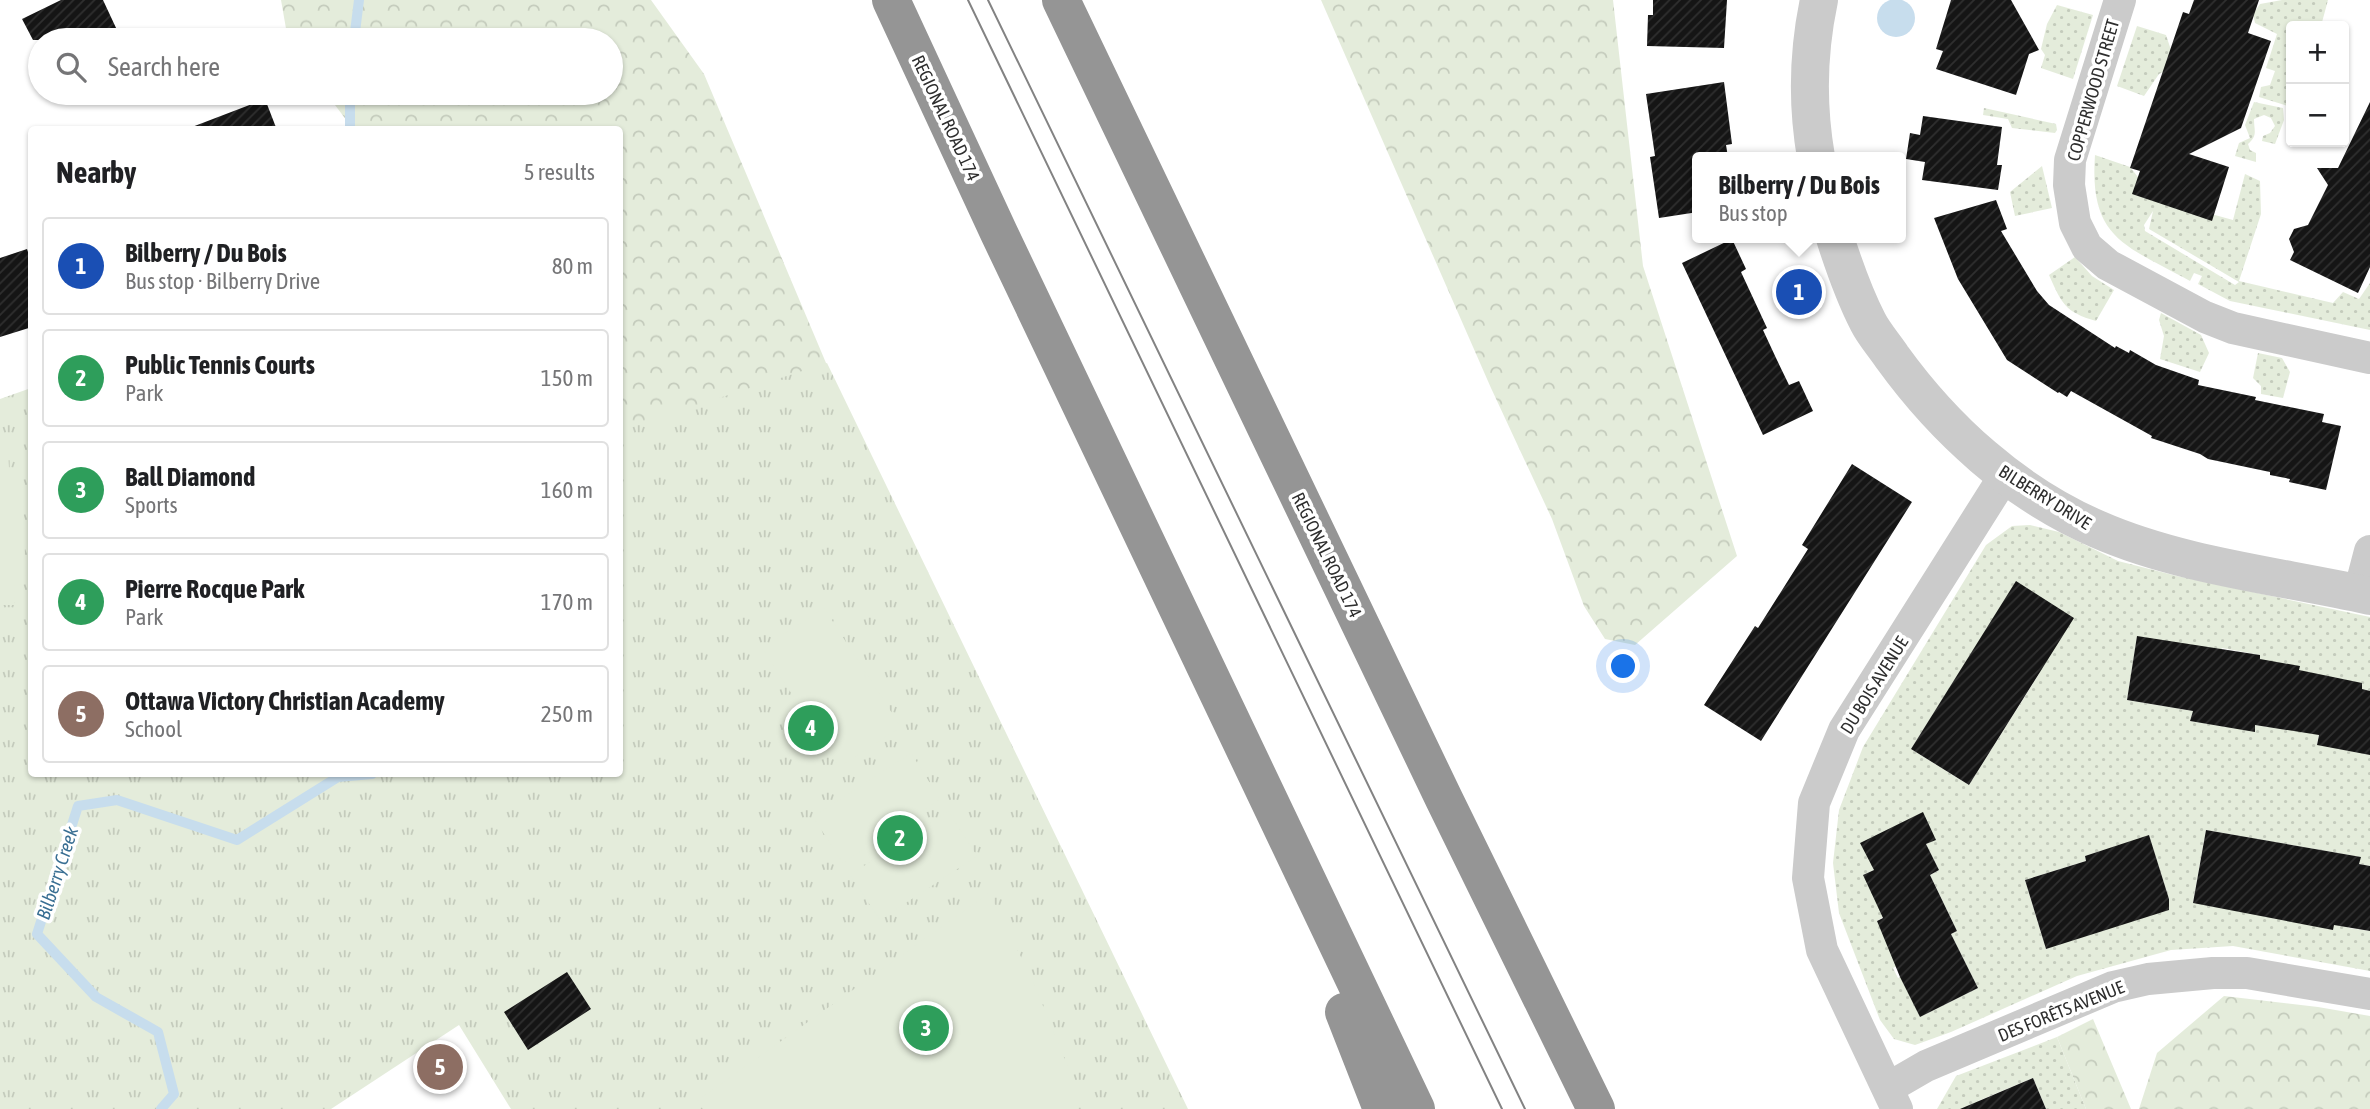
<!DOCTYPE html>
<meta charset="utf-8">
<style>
body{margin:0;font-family:"Asap Condensed",sans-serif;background:#f2f2f2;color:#202124}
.controls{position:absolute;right:21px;top:21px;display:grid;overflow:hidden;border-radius:7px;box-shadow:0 2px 5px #0004}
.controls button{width:63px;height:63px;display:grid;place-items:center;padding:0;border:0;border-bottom:2px solid #e0e0e0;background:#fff;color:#202124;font:35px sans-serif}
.you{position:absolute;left:1624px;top:667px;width:24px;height:24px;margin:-18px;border:5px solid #fff;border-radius:50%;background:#1a73e8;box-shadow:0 0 0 10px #1a73e833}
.badge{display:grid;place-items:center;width:46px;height:46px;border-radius:50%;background:#eb2a37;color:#fff;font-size:23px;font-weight:700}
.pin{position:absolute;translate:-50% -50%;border:4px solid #fff;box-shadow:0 2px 7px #0006}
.popup{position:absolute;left:1692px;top:152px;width:214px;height:91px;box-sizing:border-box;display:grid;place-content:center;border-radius:7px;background:#fff;filter:drop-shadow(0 2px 5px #0005);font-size:23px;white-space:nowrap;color:#757577}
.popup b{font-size:26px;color:#202124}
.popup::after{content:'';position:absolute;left:50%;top:100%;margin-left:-14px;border:14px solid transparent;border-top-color:#fff}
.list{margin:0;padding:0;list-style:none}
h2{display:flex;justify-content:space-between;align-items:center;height:91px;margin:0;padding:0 28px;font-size:30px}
h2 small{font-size:23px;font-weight:400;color:#757577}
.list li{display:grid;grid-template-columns:46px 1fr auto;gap:21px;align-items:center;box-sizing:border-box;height:98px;margin:0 14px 14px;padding:0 14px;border:2px solid #e0e0e0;border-radius:7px}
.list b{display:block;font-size:26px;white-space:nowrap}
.list p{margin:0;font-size:23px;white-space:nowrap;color:#757577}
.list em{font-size:23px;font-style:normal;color:#757577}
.icon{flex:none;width:38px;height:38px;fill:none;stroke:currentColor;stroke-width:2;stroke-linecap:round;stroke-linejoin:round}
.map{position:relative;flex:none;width:2370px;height:1109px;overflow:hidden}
.search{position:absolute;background:#fff;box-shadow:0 2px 5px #0004;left:28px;top:28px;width:595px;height:77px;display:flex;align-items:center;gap:18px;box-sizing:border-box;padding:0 24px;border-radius:38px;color:#757577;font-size:26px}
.panel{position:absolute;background:#fff;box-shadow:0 2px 5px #0004;left:28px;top:126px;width:595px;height:651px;border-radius:7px}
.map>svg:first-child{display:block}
.grass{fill:url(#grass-dots);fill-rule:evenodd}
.forest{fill:url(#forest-crowns)}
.park{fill:url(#park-tufts)}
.pitch{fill:#e4ecdb}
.water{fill:#c7dded}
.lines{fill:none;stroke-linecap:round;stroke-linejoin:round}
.stream{stroke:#c7dded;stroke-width:10}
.building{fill:url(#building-hatch)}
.minor{stroke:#cbcbcb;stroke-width:32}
.tertiary{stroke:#cbcbcb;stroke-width:38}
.motorway{stroke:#959595;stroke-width:38}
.tram{stroke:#838383;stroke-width:2}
.labels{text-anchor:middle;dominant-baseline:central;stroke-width:7;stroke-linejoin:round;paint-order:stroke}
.street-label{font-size:18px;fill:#2e2e2e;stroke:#fff}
.water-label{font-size:19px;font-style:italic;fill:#396f93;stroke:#fff}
</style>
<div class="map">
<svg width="2370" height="1109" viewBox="0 0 2370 1109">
<defs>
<pattern id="grass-dots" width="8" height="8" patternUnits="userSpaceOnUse" patternTransform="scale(1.75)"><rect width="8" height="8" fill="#e4ecdb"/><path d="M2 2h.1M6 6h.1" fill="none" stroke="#c4cbbc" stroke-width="1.8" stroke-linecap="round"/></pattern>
<pattern id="forest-crowns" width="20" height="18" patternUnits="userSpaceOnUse" patternTransform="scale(1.75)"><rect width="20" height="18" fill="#e4ecdb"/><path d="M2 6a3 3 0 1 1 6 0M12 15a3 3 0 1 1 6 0" fill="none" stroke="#c4cbbc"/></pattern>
<pattern id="park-tufts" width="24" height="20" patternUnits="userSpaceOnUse" patternTransform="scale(1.75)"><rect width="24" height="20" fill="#e4ecdb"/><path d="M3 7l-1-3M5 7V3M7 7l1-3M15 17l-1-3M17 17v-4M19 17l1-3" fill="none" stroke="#c4cbbc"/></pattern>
<pattern id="building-hatch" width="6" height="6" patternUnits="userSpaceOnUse" patternTransform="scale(1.75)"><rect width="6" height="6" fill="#151515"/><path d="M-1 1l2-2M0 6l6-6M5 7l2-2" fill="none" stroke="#2f2f2f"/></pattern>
</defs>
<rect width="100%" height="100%" fill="#fff"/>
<path class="grass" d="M2282,0H2328L2321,26H2291V107L2259,97L2261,87L2270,85L2275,71L2266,68L2277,34L2255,23L2253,14L2260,4Z
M2057,5L2093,15L2073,79L2041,68L2045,55L2041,49L2047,24Z
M2137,26L2166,35L2172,53L2171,68L2159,74L2144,96L2117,86Z
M2254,102L2283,108L2284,120L2275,144L2262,141L2263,136L2270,133L2275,126L2271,118L2264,115L2254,119C2254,131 2258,135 2248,144L2250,150L2256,153V162L2235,156L2239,143L2250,138L2245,125Z
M1984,108L2056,124L2057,130L2055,133L2012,128L2008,119L1983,115Z
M2095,155L2130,167L2138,177L2135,193L2233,220L2245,174L2260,181L2261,214L2239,281L2333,303L2343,292L2359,299L2370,283V330L2230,301L2198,284L2202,276L2194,273L2190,281C2125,245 2089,239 2095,155ZM2153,211L2149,229L2239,282L2235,285L2145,231L2144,225Z
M2042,166L2052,208L2015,216L2010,192Z
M2075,257L2092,276L2114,290L2096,321C2065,312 2062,304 2049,275Z
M2161,313L2201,335L2209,353L2200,372L2160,359L2164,336L2159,320Z
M2258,353L2282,358L2290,372L2283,398L2261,394V386L2253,378Z
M2030,525L2059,532L2118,561L2177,576L2370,617V691L2362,689V683L2328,688L2317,744L2370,755V866L2359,864L2360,857L2206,830L2193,902L2335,920L2349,928L2370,931V971L2233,946L2171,950L2077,976L1951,1032L1915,1045L1894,1039L1880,1020L1839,913L1833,863L1839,810L1863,747L1986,545L2012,526ZM2137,637L2219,661L2222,648L2260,655L2258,667L2289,730L2255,725V731L2190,721L2193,711L2127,700ZM1964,665L2039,674L1969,785L1911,749ZM1922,813L1935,840L1926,844L1939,870L1930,875L1957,931L1951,934L1978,988L1920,1017L1912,999L1909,973L1898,978L1893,968L1899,965L1877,921L1883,917L1864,875L1883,865L1868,857L1861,843ZM2149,836L2169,899L2046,949L2025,880L2086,861L2085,856Z
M2057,1037L2086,1109H2046L2033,1078L1978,1101L1977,1109H1937L1956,1076Z"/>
<path class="forest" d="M281,0H651L704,74L959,678L620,516V130L353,129L326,93H611V40H288Z
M1321,0H1613L1643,266L1737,556L1635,645L1605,639L1584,606L1552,519L1491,388Z
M2224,996L2318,1007L2370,1016V1109H2139L2157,1053Z
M2093,1019L2131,1109H2086L2057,1037Z"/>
<path class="park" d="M827,363L1188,1109H511L459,1025L331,1109H0V399L31,388L32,774H620V430Z"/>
<path class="pitch" d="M0,448H8L9,468L22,467L26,584L14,585L15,605H0Z
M824,608L901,727L839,767L762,648Z
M911,753L940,799L843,863L813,817Z
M948,811L977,856L880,920L850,875Z
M989,893L1032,979L1072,1077V1109H703L697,1101Z"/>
<path class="water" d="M1877 18a19 19 0 1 1 38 0a19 19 0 1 1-38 0Z"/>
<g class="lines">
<path class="stream" d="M354,40L359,0
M350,93V130
M161,1109L174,1094L158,1032L96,997L37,934L78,806L117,800L237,840L338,777L372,774"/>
</g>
<path class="building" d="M61,0H103L117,30L96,40H33L22,19Z
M1653,0H1727L1724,48L1647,46L1648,15H1653Z
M1951,0H2011L2039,50L2029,54L2016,95L1936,69L1943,51L1936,49Z
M2194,0H2259L2248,33L2271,41L2241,128L2189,154L2229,167L2212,221L2132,194L2140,171L2130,168L2183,12L2189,14Z
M1724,82L1732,144L1726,145L1728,157H1698V212L1659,218L1650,157L1655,156L1646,94Z
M265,99L277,130H192V127Z
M2370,102V267L2358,293L2290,260L2294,252L2289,239L2294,229L2308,225L2328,185L2317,168H2338Z
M1923,116L2002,127L1997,165H2002L1998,190L1922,180L1925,162L1906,159L1910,133L1920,135Z
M1996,200L2007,229L2001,231L2037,291L2049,305L2115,348L2116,346L2129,353L2130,350L2156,365L2199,380L2198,385L2256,397L2255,400L2324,414L2322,422L2341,426L2326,490L2289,482L2290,479L2270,475V472L2208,459L2200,454L2151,438L2152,436L2071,391L2067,397L2059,392L2058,393L2007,360L1958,279L1934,218Z
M1732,239L1746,269L1741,272L1767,328L1763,330L1776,358L1789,385L1799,381L1813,411L1763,435L1682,263Z
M27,249L32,264V327L0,337V258Z
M1852,464L1912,502L1761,741L1704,705L1755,626L1758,628L1808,549L1802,545Z
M2016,581L2074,618L1969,785L1911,749Z
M2137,636L2260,655V659L2300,666L2299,670L2362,683V689L2370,691V755L2317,745L2319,735L2255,725V732L2190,721L2193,711L2127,700Z
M1923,812L1936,840L1926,844L1939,870L1930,875L1957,931L1951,934L1978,988L1920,1017L1900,977L1877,921L1883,918L1863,875L1874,870L1860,843Z
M2206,830L2361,857L2359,864L2370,866V931L2334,925L2333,930L2193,903Z
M2149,835L2169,899V910L2046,949L2025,880L2086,861L2085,856Z
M567,972L591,1009L528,1050L504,1012Z
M2033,1078L2046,1109H1960Z"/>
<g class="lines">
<path class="minor" d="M2120,0L2070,160L2069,185L2075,223L2087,247L2108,265L2205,317L2233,328L2370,358
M2359,593L2370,551
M1888,1088L1926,1066L2113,987L2148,979L2213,973H2247L2370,994
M1897,1109L1822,950L1808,878L1814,803L1844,730L2005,475"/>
<path class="tertiary" d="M1816,157C1807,105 1808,52 1819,0
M1835,238C1844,266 1854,295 1868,322C1874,334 1884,345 1892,357C1944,429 2014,493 2097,529C2181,566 2281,576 2370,596"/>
<path class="motorway" d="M891,0L999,233L1416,1109
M1061,0L1444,799L1596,1109
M1344,1012L1382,1109"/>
<path class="tram" d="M968,0L1502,1109
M988,0L1525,1109"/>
</g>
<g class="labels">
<g class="street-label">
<text transform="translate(2093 90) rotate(-74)">COPPERWOOD STREET</text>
<text transform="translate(946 118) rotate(65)">REGIONAL ROAD 174</text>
<text transform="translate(2045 497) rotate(32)">BILBERRY DRIVE</text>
<text transform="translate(1327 555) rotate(64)">REGIONAL ROAD 174</text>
<text transform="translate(1874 685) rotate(-58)">DU BOIS AVENUE</text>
<text transform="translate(2061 1011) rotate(-22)">DES FORÊTS AVENUE</text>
</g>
<g class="water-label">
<text transform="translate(57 873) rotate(-72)">Bilberry Creek</text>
</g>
</g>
</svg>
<div class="controls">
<button>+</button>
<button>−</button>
</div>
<div class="you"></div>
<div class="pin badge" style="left:1799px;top:292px;background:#1a4fb4">1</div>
<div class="popup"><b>Bilberry / Du Bois</b>Bus stop</div>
<div class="pin badge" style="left:900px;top:838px;background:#2e9e5b">2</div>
<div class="pin badge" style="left:926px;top:1028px;background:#2e9e5b">3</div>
<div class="pin badge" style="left:811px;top:728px;background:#2e9e5b">4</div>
<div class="pin badge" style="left:440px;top:1067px;background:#8d6e63">5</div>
<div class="search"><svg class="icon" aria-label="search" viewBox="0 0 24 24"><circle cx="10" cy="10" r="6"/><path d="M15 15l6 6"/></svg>Search here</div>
<section class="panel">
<h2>Nearby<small>5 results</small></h2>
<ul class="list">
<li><span class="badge" style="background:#1a4fb4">1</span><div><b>Bilberry / Du Bois</b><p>Bus stop · Bilberry Drive</p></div><em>80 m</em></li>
<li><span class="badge" style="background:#2e9e5b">2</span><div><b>Public Tennis Courts</b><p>Park</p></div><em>150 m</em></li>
<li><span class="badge" style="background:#2e9e5b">3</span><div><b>Ball Diamond</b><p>Sports</p></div><em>160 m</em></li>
<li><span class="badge" style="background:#2e9e5b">4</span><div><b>Pierre Rocque Park</b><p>Park</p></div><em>170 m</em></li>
<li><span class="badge" style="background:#8d6e63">5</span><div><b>Ottawa Victory Christian Academy</b><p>School</p></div><em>250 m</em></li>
</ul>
</section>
</div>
